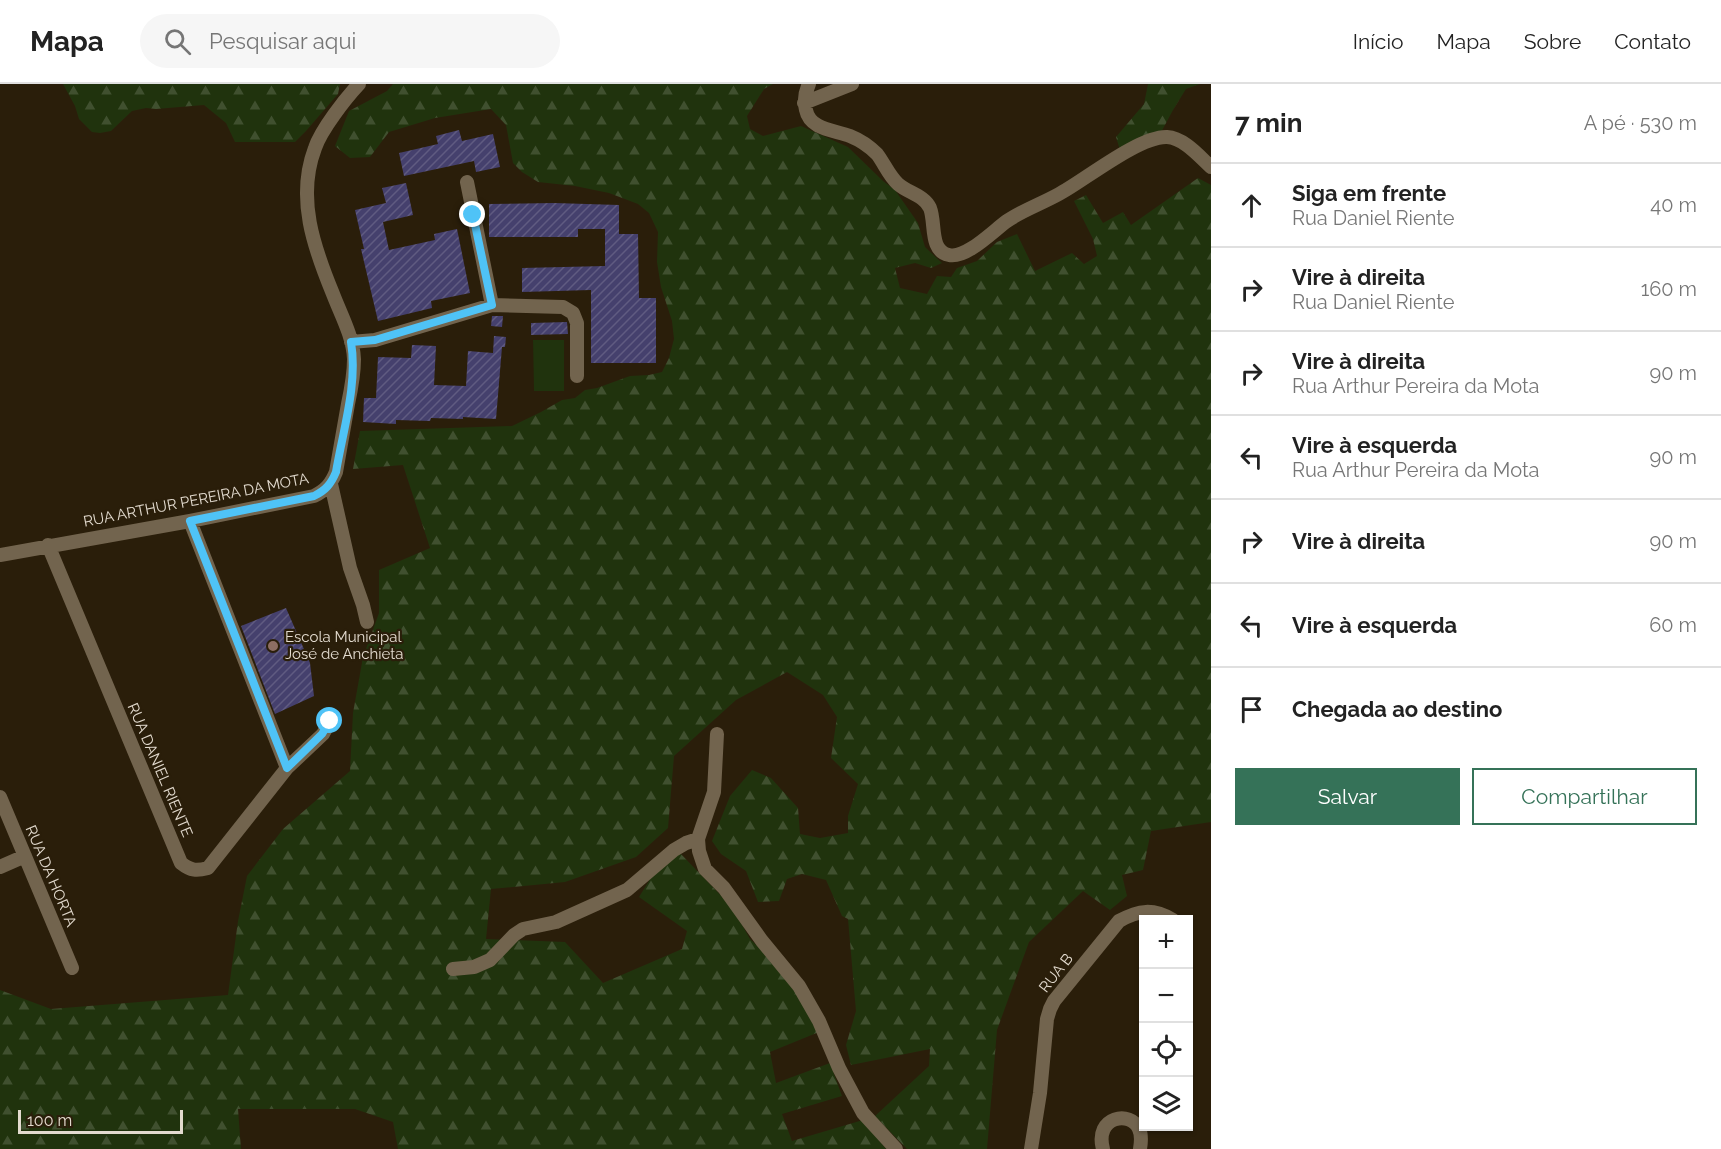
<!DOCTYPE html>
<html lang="pt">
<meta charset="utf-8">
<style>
body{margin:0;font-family:Raleway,sans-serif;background:#f6f6f6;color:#222}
.controls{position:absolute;right:18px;bottom:18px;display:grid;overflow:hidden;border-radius:0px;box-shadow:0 2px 4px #0004}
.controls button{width:54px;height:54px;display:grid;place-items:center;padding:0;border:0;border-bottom:2px solid #e0e0e0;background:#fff;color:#222;font:30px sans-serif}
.scale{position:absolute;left:18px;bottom:15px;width:165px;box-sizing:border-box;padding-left:6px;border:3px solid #e3dbcf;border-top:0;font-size:16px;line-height:21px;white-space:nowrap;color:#e3dbcf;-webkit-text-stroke:4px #2a1e0a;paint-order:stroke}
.stop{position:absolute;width:18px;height:18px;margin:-14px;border:4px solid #4fc3f7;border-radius:50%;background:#fff}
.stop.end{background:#4fc3f7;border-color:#fff;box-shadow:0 2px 6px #0008}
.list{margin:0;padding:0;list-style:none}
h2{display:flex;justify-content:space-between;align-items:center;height:78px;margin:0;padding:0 24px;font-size:26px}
h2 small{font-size:20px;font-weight:400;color:#767676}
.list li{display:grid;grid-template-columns:39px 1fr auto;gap:18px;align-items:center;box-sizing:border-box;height:84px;padding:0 24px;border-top:2px solid #e0e0e0}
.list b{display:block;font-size:22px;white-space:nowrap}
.list p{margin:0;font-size:20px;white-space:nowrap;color:#767676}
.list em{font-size:20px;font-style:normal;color:#767676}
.actions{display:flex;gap:12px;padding:18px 24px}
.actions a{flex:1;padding:14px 0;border:2px solid #357258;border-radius:0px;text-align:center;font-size:21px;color:#357258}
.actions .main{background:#357258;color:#fff}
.icon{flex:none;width:33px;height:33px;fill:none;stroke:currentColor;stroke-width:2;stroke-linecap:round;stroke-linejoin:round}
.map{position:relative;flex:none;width:1211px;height:1065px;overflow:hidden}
header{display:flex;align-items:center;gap:36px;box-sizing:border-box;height:84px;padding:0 30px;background:#fff;border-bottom:2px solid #e0e0e0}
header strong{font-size:28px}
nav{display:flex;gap:33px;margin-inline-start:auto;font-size:21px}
.search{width:420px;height:54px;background:#f6f6f6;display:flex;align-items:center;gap:15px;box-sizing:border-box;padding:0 21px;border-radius:33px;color:#767676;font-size:22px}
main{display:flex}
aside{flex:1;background:#fff}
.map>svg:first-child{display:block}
.forest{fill:url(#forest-firs)}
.park{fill:#20330d}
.building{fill:url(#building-hatch)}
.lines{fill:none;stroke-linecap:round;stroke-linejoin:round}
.street{stroke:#72644e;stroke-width:14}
.route{stroke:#4fc3f7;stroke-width:8}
.education-dot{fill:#8d6e63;stroke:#2a1e0a;stroke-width:2}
.labels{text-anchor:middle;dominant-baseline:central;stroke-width:4.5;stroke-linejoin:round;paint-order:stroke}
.street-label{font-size:15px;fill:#e3dbcf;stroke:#2a1e0a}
.poi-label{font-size:15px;fill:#e3dbcf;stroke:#2a1e0a;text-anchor:start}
</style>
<header>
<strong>Mapa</strong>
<div class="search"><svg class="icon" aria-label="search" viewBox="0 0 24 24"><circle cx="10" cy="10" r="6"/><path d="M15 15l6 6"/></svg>Pesquisar aqui</div>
<nav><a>Início</a><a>Mapa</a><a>Sobre</a><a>Contato</a></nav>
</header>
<main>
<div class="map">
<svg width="1211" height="1065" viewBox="0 0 1211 1065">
<defs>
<pattern id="forest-firs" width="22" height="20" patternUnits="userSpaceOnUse" patternTransform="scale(1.5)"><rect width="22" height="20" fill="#20330d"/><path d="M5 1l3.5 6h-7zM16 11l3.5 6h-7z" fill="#40502f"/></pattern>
<pattern id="building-hatch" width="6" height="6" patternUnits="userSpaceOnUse" patternTransform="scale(1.5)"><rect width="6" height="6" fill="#45406d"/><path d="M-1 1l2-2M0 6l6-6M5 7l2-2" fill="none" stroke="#605b81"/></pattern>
</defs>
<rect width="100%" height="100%" fill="#2a1e0a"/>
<path class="forest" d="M63,0H340L338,10L306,47L295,58H235L226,39L204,21L156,25L146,24L132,27L111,47L100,49L92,48L79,35L75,22Z
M393,0H773L764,5L747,32L750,45L763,52L801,42L848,63L883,97L895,106L918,139L925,163L942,179L931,184L915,179L895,184L900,204L927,210L937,192L951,193L957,184L977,177L997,158L1017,150L1035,187L1072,169L1084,180L1097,172L1093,155L1074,117L1086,111L1103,139L1123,128L1131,141L1198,94L1211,101V738L1151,747L1143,786L1122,791L1127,812L1110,826L1083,807L1029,858L997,946L987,1065H907L875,1032L929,982L930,965L851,981L846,961L856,927L848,835L842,832L826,796L802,790L787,795L779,817L758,818L746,787L721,770L712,757L730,712L752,686L771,694L798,724L800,750L820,754L848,749V732L858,700L831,674L837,633L823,611L787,588L736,616L674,672L668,744L636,773L565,798L491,805L486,855L565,858L603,899L682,865L687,847L639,813L657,784L679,768L732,823L750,855L782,885L819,948L770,968L776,999L830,979L842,1012L782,1030L792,1057L863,1036L886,1065H398L393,1038L355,1025H238L241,1065H0V906L51,925L228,911L238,837L247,792L283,745L350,687L353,629L363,573L379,529V486L430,464L403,381L353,385L360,347L512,342L541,328L562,316L575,314L585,306L597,304L630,292L649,291L662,288L669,274L674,255L672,237L661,203L657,178L658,148L649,129L638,120L609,109L575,102L538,98L522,88L513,79L506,41L491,25L435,34L389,48L370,73L350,74L335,62L349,27L387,7Z
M1148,0H1200L1186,5L1173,26L1158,54L1120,66L1116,53L1144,20Z"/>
<path class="park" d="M533,256H564V307H534Z"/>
<path class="building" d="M459,46L462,57L493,50L500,83L476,88L474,77L404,92L399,69L438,60L436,52Z
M406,99L413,131L383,138L389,166L435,156L434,150L457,145L470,209L431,217L432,224L378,237L361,165H364L355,126L386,119L382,104Z
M554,119L619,121V150H638L639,214H656V279H591V206L522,208V184L605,182V145H578V153H489V120Z
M492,232H503L502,243L491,242Z
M567,238L568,250L531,251V239Z
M494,252L506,253L505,263H502L496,335L463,333V335L431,334L430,337L396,336V340L363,338L364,314H376L378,273L411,274L412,261L436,262L434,301L466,302L468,267L493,269Z
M286,524L310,579L314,612L275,630L241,542Z"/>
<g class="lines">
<path class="street" d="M809,0C805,8 804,18 806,26C810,46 835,46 850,52C860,56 870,63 877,70C884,79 889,92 898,100C908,109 924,111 930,124C936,139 929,167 949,171C966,175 993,147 1007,137C1023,126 1041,120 1059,110C1085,96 1139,52 1167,53C1184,54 1199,72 1211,83
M804,19L852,0
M467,98L492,221
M351,258L375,256L492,221L563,223L573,229L577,239V292
M331,400L350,484L363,521L367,538
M190,437L287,684
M48,461L181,779C191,787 197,787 208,784L287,684L323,650L330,637
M0,471L190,437L314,412C326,406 331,400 336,388C340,365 344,343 348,320C351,306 354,290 354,275C353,252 341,231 333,210C314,164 296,114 315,64C321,46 345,15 359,0
M717,650L714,708L698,755L699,767L705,785L724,804L762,857L799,902L819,937L839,984L863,1029L896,1065
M0,713L72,884
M0,783L25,772
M453,885L474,883L490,876L514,851L523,845L556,838L627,806L674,766L686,759L698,755
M1031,1065L1040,1009L1047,935L1050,925L1054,917L1119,837C1139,826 1153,824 1173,836
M1103,1065C1094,1032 1131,1026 1139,1045C1142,1051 1141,1059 1140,1065"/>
</g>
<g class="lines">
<path class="route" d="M330,637L322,650L287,684L190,437L314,412C326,406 331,400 336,388C343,346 358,300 351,258L375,256L492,221L473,131"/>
</g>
<circle class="education-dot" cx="273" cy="562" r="6"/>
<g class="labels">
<g class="street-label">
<text transform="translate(196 416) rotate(-11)">RUA ARTHUR PEREIRA DA MOTA</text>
<text transform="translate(160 686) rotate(67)">RUA DANIEL RIENTE</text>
<text transform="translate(51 792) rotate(67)">RUA DA HORTA</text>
<text transform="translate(1056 889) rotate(-52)">RUA B</text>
</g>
<g class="poi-label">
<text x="285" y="553">Escola Municipal<tspan x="285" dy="17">José de Anchieta</tspan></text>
</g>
</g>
</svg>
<div class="controls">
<button>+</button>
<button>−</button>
<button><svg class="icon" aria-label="locate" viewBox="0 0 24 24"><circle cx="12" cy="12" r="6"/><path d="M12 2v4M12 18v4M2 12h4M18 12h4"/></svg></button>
<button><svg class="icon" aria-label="layers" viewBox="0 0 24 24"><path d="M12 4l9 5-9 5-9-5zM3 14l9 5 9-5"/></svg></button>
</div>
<div class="scale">100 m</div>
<div class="stop" style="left:330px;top:637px"></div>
<div class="stop end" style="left:473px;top:131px"></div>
</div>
<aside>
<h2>7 min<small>A pé · 530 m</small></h2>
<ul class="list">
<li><svg class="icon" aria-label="ahead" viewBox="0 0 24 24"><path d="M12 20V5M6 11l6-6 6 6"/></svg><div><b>Siga em frente</b><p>Rua Daniel Riente</p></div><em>40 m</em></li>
<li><svg class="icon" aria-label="right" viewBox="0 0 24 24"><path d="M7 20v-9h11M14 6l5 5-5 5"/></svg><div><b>Vire à direita</b><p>Rua Daniel Riente</p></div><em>160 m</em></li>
<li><svg class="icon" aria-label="right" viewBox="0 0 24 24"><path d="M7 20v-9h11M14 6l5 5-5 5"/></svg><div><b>Vire à direita</b><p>Rua Arthur Pereira da Mota</p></div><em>90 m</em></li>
<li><svg class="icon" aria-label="left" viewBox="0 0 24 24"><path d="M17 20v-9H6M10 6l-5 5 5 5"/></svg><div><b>Vire à esquerda</b><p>Rua Arthur Pereira da Mota</p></div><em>90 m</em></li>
<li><svg class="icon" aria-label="right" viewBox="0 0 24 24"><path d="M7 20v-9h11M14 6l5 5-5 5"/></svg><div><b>Vire à direita</b></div><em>90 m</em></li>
<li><svg class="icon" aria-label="left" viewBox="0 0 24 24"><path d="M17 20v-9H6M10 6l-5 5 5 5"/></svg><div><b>Vire à esquerda</b></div><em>60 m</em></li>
<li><svg class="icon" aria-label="arrive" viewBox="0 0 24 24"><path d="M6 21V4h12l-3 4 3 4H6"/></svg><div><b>Chegada ao destino</b></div></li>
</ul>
<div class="actions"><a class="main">Salvar</a><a>Compartilhar</a></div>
</aside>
</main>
